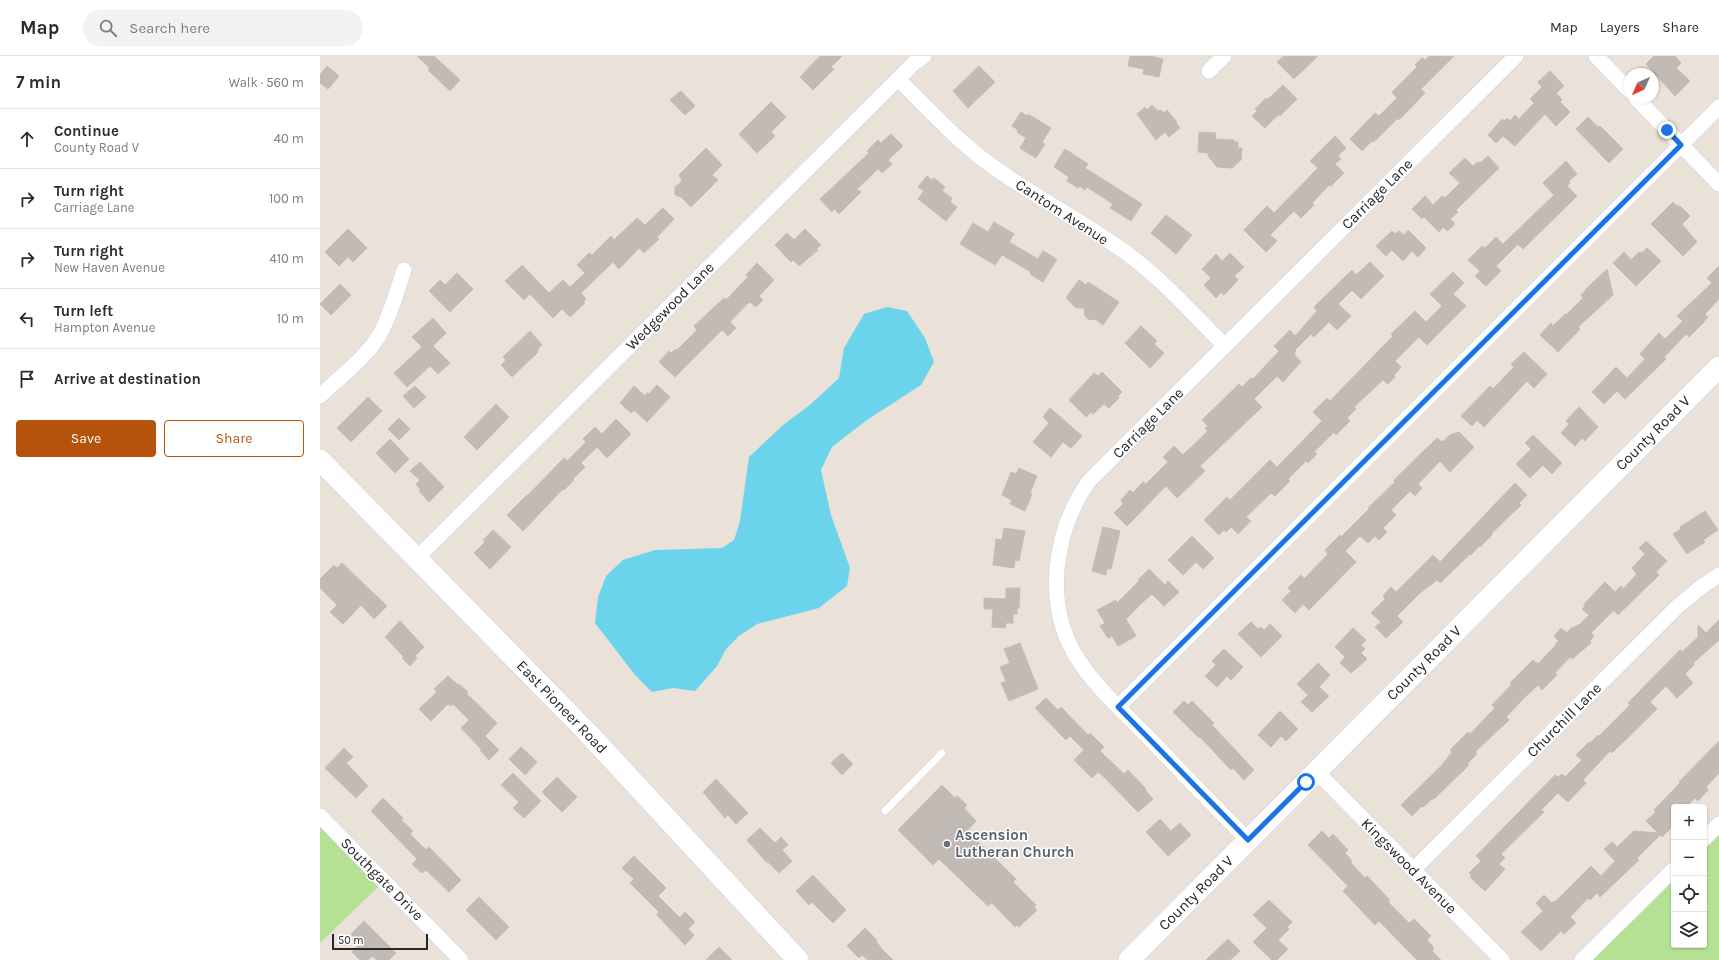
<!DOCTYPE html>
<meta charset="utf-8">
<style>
body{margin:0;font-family:Karla,sans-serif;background:#f2f2f3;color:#2b2b33}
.controls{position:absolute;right:12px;bottom:12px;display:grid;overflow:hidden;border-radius:4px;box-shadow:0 1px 3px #0004}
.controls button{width:36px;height:36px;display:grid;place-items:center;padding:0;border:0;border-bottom:1px solid #e1e1e2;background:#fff;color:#2b2b33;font:20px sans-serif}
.compass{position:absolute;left:1303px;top:12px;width:36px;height:36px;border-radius:50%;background:#fff;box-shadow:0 1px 3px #0004;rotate:225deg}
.scale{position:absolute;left:12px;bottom:10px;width:96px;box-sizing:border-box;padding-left:4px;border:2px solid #272727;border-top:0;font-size:11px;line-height:14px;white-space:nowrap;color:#272727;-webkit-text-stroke:3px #fff;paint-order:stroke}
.stop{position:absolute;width:12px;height:12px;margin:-9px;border:3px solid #1a73e8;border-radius:50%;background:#fff}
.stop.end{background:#1a73e8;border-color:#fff;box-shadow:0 1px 4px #0008}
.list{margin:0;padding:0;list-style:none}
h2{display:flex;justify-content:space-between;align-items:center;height:52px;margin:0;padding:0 16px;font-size:17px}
h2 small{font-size:13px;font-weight:400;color:#7c7c81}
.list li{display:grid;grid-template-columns:26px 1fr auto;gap:12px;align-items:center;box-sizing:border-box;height:60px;padding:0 16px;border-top:1px solid #e1e1e2}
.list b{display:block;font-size:15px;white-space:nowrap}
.list p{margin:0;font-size:13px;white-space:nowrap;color:#7c7c81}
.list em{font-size:13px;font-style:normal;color:#7c7c81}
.actions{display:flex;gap:8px;padding:12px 16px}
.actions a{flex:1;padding:9px 0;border:1px solid #b45309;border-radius:4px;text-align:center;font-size:14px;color:#b45309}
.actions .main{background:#b45309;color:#fff}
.icon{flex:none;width:22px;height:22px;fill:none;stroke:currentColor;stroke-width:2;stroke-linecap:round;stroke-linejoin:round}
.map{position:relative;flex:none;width:1399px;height:904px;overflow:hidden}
header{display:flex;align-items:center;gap:24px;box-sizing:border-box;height:56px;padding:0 20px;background:#fff;border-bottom:1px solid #e1e1e2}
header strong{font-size:19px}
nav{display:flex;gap:22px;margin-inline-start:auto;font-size:14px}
.search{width:280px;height:36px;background:#f2f2f3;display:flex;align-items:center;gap:10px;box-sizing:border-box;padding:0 14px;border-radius:22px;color:#7c7c81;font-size:15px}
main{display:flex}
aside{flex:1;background:#fff}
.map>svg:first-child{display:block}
.green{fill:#b5e195}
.water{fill:#6bd4ec}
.building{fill:#c2bbb5;stroke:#c5bdb3}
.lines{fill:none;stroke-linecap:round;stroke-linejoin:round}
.lane-casing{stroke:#ced3e0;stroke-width:8}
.street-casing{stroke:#ced3e0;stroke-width:16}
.secondary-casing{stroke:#ced3e0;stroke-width:22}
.lane{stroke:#fff;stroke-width:7}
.street{stroke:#fff;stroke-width:15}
.secondary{stroke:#fff;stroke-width:21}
.route{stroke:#1a73e8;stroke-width:5}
.worship-dot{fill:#6b7280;stroke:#fff;stroke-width:1.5}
.labels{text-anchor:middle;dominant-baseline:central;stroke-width:3;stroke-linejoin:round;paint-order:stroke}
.street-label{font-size:15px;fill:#272727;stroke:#fff}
.worship-label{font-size:15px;font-weight:bold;fill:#5b616d;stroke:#fff;text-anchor:start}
</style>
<header>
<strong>Map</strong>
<div class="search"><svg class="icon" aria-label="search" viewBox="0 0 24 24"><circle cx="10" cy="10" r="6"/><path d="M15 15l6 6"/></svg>Search here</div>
<nav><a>Map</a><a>Layers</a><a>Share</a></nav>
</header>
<main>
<aside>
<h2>7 min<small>Walk · 560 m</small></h2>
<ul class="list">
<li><svg class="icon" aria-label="ahead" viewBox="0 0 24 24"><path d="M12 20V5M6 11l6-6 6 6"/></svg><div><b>Continue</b><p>County Road V</p></div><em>40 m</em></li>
<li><svg class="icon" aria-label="right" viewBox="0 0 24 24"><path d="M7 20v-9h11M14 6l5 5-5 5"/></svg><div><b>Turn right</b><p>Carriage Lane</p></div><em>100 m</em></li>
<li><svg class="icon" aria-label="right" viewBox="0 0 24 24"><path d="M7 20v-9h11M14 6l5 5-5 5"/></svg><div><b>Turn right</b><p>New Haven Avenue</p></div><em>410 m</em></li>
<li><svg class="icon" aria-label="left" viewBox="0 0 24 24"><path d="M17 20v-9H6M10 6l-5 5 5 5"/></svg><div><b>Turn left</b><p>Hampton Avenue</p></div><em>10 m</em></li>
<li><svg class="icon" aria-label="arrive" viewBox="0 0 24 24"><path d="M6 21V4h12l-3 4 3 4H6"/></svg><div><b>Arrive at destination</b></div></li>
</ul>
<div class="actions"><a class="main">Save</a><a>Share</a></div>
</aside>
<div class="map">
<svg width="1399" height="904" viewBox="0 0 1399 904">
<rect width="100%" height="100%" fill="#eae1d8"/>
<path class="green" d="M0,760L64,825L0,887Z
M1399,768V904H1262L1354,813V889H1384V783Z"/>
<path class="water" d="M567,251L587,255L605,282L614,306L601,329L547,364L512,391L501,414L511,459L530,512L527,530L499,552L437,568L419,580L406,593L397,610L375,635L353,632L332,636L315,619L275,567L278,541L286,520L303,504L335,494L402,492L414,484L420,465L429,401L463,369L491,348L519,322L524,292L544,258Z"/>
<path class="building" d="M97,0H114L140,24L130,35L108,14L110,12Z
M500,0H522L511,11L514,13L493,34L480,21Z
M810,0H830L843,3L839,21L823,18L824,13L808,10Z
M964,0H998L974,23L957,6Z
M1109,0H1134L1101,33L1105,37L1079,64L1078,62L1059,81L1053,86L1052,85L1042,95L1030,83L1055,57L1059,60L1077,42L1072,36L1097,11L1095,9L1102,2L1105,4Z
M1334,0H1355L1361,7L1356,12L1370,25L1355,40L1326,8Z
M7,10L19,20L8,33L0,27V19Z
M659,10L675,26L648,52L633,35Z
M1230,15L1244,30L1236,37L1242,44L1240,46L1250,56L1236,70L1225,58L1195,90L1183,80L1176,87L1168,79L1182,63L1184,65L1187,62L1190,65L1195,59L1199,63L1214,47L1210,43L1222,31L1218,26Z
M963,29L977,43L960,60L959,58L945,72L932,60L937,55L935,53L946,42L947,44Z
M361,35L375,50L365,59L350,44Z
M451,46L466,61L451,76L455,80L437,97L419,78Z
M832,49L838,55L841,54L844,57L847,54L857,66L856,67L860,72L849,81L845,76L836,84L817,58L825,51L827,54Z
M701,56L707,60L708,58L731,72L722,86L725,88L716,102L700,92L706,82L697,76L698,74L692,70Z
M1268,61L1278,71L1280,70L1303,93L1289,107L1256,73Z
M879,76L896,77L895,83L914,84V86H918V92H922L921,104L912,112L897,111L888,100V97L878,96Z
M571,78L583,90L568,104L572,108L562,117L558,113L537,133L541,136L519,158L514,153L512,156L500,143L549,97L547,95L558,84L561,87Z
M1015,80L1026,92L1018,100L1021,103L1015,108L1024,117L1011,130L1009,129L992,147L994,149L981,162L974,155L950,179L957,185L946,196L924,174L947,150L954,157L998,112L990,105Z
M386,92L402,109L392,119L398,124L371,151L361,141L355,139V131L362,125L359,119Z
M745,93L768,108L765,112L822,148L811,165L790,152L793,148L767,131L765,134L760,130L758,132L747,125L749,121L734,111Z
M1168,100L1179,112L1136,154L1138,156L1130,163L1135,168L1127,175L1123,171L1119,176L1104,161L1102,163L1092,153L1105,140L1113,149L1122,140L1125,142L1140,127L1129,117L1145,102L1153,110L1158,106L1160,107Z
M1246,105L1257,118L1249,125L1250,127L1247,130L1257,140L1203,193L1198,188L1176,210L1181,215L1166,230L1155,220L1160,215L1148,204L1162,190L1165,192L1176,181L1183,188L1234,139L1223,127Z
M607,120L612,124L614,122L625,131L622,135L632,142L630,146L637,151L626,165L598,143L604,135L598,131Z
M1353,146L1357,150H1360L1370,160L1362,168L1377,186L1363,200L1331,168Z
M343,152L354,163L337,181L339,183L324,197L319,192L299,213L293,206L261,237L266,243L263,246L265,247L250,261L242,253L233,262L210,238L204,244L185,225L202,209L229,237L243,224L250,231L265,217L257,209L269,197L272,199L291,180L294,184L317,162L325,169Z
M846,159L872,179L856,198L831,177Z
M674,166L694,178L689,186L718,203L723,195L737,203L723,226L710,218L711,216L682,199L675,209L640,188L653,167L668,176Z
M28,173L47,192L33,206L28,201L19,210L5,196Z
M485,173L501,189L496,193L498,194L479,210L473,204L471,206L455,189L467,177L474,184Z
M1088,174L1106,192L1098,201L1092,195L1083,205L1072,194L1066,200L1056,190L1072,175L1075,178L1079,175L1084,179Z
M1327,192L1341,205L1316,230L1293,207L1304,196L1311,204L1318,197L1323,196Z
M910,197L924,211L914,220L918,224L904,239L901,236L896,242L884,229L891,222L882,213L896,198L902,205Z
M1050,206L1064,220L1041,243L1032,234L1018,248L1031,260L1017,274L1009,266L994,281L991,278L975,294L976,295L974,298L981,306L963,326L957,320L934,343L942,351L880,410L885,415L857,442L846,430L807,470L794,457L803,448L801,444L810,434L813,437L823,426L826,428L848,406L843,401L854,390L863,399L888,375L885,372L888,370L882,364L919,328L922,331L931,322L933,323L959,295L954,290L970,274L975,280L997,255L994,251L1032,214L1036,219Z
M437,207L454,224L439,240L443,244L436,251L430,246L428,247L410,266L416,272L408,280L402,274L355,321L339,306L349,295L351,297L356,293L357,294L377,274L374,270L404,242L406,244L428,221L426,219Z
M1399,210V243L1385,258L1388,261L1382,268L1369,281L1366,278L1344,301L1346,303L1305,343L1297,335L1284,348L1272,336L1296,311L1307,322L1325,303L1320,298L1339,277L1345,283L1363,265L1357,260L1392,227L1387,222Z
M1287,213L1293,239L1258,271L1260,273L1238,296L1220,279L1231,267L1233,270L1245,258L1246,259L1263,242L1261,239L1266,234H1265Z
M1133,216L1144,227L1133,238L1146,250L1107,289L1099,281L1075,305L1081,311L1074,319L1075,321L1068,328L1063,324L1034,351L1036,353L1027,362L1030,365L1016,379L1014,376L994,396L997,398L988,407L986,405L968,423L970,425L955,440L951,437L926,461L931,465L918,478L911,471L906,476L904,474L899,479L884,464L907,441L910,444L950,404L957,411L1002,365L993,356L1007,342L1010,345L1073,280L1071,278L1095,255L1106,266L1122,250L1110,238Z
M137,217L153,233L130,256L109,235L120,224L125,229Z
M759,224L766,229L768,226L799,246L783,269L775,263L769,264L765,260L764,252H756L746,242Z
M20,228L31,239L11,259L0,248Z
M113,262L126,277L113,290L130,307L118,318L110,310L87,331L74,317L102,291L92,281Z
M821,270L837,285L834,288L844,297L830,312L805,287Z
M210,275L222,289L217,294L218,296L192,321L181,309L186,304L183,301Z
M1204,296L1227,318L1214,332L1207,325L1164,371L1157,364L1152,370L1141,360L1170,330L1173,333L1194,311L1191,308Z
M782,316L802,336L798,340L799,342L789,352L784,348L773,358L771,356L766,361L749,344L774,317L778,320Z
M337,329L350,341L327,366L314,354L311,357L300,347L314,330L325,340L327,337L329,338Z
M95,330L106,341L94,352L83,340Z
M48,341L62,355L31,386L17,372Z
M176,348L189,361L157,394L144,381Z
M1259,351L1278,371L1265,385L1262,382L1255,390L1241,377L1249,368L1246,365Z
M730,352L762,380L751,392L743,386L731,401L713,386L729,367L723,361Z
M79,362L90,373L79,384L68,373Z
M296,363L311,378L287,402L277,391L261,407L265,411L253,423L254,424L244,434L243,433L203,475L187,459L206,440H207L244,402L247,405L266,386L263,383L275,371L282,378Z
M1139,376L1154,391L1130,416L1120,405L1098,428L1102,432L1095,440L1090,435L1071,454L1076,459L1063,472L1067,476L1059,484L1055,480L1048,487L1040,480L1025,495L1036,506L989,554L983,548L975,557L962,544L971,535L968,532L981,519L984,523L1008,498L1005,494L1020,479L1021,481L1049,453L1048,452L1075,426L1074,424L1117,382L1122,386L1130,379Z
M1213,379L1242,407L1232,418L1223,409L1210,422L1196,408L1211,393L1205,387Z
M70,383L89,403L75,417L56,397Z
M100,406L124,431L109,446L99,435L101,434L96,428L100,424L90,415Z
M699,412L717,420L710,437L712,438L705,455L690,448L692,444L682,439L691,416L696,418Z
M1195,427L1207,439L1199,447L1201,449L1171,478L1172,479L1160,491L1159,490L1151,499L1150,498L1120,527L1117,524L1100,537L1077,560L1083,566L1066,582L1055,571L1061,566L1051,557L1065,543L1063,540L1071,531L1076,536L1113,499L1120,506Z
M1385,455L1398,474L1383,484L1385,486L1367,498L1353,478L1361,473L1360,471Z
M783,471L800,475L791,513H787L786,519L772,515Z
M684,472L705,475L699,505L695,504L694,512L673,509L676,483L682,484Z
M173,474L191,491L170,513L154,497L165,486L163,484Z
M872,480L894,502L883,513L876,506L863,519L848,504Z
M1326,485L1347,505L1336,516L1339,519L1298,559L1294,554L1271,577L1274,580L1270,585L1271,587L1252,603L1250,601L1235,617L1237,619L1222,634L1218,629L1205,641L1186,661L1189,664L1155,696L1157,698L1147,708L1149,709L1114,743H1112L1103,751L1102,750L1092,760L1081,749L1121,710L1132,696L1130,694L1148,676L1150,678L1175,652L1172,649L1192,628L1190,627L1213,604L1218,608L1236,589L1235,588L1239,585L1234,580L1241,572L1247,577L1251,572L1259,569L1269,559L1262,553L1265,550L1264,548L1285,526L1295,536L1301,530L1303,533L1317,518L1312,512L1325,498L1319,492Z
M22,507L67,550L54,563L41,549L23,568L10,556L17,549L0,532V523L14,509L17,512Z
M829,513L845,529L848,525L859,536L844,550L832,538L823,546L806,563L816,580L798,590L792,580L788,582L780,570L785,567L777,554L796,544L797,547L819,525L818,524Z
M686,532H700L699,552H697V558H693V567H686L685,572L672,571L673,553H664V542L686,543Z
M1399,564V584L1373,607L1374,609L1365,618L1373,627L1357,642L1346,630L1330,646L1337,653L1292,697L1290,695L1263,724L1266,727L1248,746L1238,737L1221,754L1224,756L1181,798L1185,802L1179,808L1185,813L1165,835L1150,821L1152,820L1149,817L1161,805L1156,800L1235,719L1238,721L1242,718L1245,721L1262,704L1256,699L1269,686L1270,687L1278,679L1279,680L1310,649L1308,647L1360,594L1362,596L1378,581V569L1386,577Z
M80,565L104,591L95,600L97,602L90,610L82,602L84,601L65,581Z
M931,566L938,573L941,571L944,574L950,568L962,580L941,601L918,578Z
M1033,572L1046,584L1041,589L1045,593L1041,597L1047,603L1031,617L1020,607L1025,601L1015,591Z
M700,587L718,633L689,645L681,627L686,625L680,611L690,607L684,593Z
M904,593L923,611L911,624L907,620L897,631L885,620L896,609L892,605Z
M998,607L1010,619L999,631L1009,640L992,656L981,646L988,639L977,628Z
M128,620L138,629L139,628L148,636L146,637L177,667L165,680L179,694L169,704L160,694L161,693L141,672L149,664L133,648L131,650L128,648L111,665L99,653L117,636L114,633Z
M726,642L738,654L741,651L768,679L770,677L784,691L780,695L804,718L808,714L826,733L825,734L833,743L818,756L784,721L778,716L772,722L754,704L764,694L750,680L746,684L715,652Z
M864,645L868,649L872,645L894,667L892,669L934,714L924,724L913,712L911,714L880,681L879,682L853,656Z
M960,655L978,673L966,685L961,680L951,691L938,679Z
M1399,685V717L1386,731L1388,734L1378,745L1375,742L1366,751H1354V769L1342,781L1340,779L1317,802L1319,804L1280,841L1277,837L1270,844L1268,842L1250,861L1256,867L1244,878L1241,875L1221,895L1201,876L1223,855L1216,847L1224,839L1232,847L1234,845L1235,846L1271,810L1281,820L1295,805L1284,793L1292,786L1297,791L1314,775L1338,777L1326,765L1336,756L1334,754L1360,727L1359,726Z
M201,691L217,706L205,719L189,703Z
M24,692L33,701L26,707L48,730L36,742L5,712Z
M522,697L533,708L522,719L511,707Z
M193,717L221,745L204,762L193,752L199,746L181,729Z
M237,721L257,741L242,756L222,736Z
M396,723L428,757L416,768L408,759L405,762L383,736Z
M622,729L635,742L637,740L647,749L644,752L656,765L647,775L696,823L693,826L716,849L714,851L717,854L699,871L697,869L695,871L672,847L668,850L619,803L613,809L578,774Z
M63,742L83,762L81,764L93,775L90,778L106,794L109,791L141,824L129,836L106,814L102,817L92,808L97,803L51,755Z
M840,763L851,775L860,767L871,779L848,800L826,776Z
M440,772L455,787L461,781L468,789L462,794L472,805L459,817L448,806L447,807L427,784Z
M1002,775L1009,782L1013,778L1028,794L1025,797L1032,805L1030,806L1045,822L1047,820L1070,844L1068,846L1089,867L1094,863L1111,880L1107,884L1114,892L1112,895L1121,904H1097L1059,865L1055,869L1023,835L1028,830L988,789Z
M314,800L346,832L338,840L360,862L365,856L375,866L368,873L374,879L365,889L337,859L339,856L310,827L314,823L302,812Z
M493,819L526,854L513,867L492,846L489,849L476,835Z
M159,841L189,871L176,884L146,854Z
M949,844L972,866L967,871L969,873L958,884L968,893L957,904H952L933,886L947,872L933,859Z
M44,865L76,897L69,904H57L52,900L48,904H40L32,896L40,887L31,878Z
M545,872L557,884L556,885L562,893L573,904H548L542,899L539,902L527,890Z
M908,883L920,895L910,904H886Z
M399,891L412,904H386Z"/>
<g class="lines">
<g class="lane-casing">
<path id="lane" d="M565,755L622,697"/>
</g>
<g class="street-casing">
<path id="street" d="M1276,0L1309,34
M889,15L904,0
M578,23C606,51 633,80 664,104C711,140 766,166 813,202C847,228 875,260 905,290
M1316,42L1399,128
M0,340C20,321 46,302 60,278C71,258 77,235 84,214
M97,502L594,7L604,0
M798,651L1399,51
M996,715L1182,904
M0,760L141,904
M1384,783L1399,768
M928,784C896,752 864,719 833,686C808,660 779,635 759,605C723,551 733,476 769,425L1196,0
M1093,814L1357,551L1381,531L1399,519
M1262,904L1354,813"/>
</g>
<g class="secondary-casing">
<path id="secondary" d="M0,404L267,676L478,904
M809,904L1399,311"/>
</g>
<use href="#lane" class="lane"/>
<use href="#street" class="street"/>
<use href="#secondary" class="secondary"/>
</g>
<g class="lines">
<path class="route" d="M986,726L928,784L798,651L1361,89L1347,74"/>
</g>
<circle class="worship-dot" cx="627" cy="788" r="4"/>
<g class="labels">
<g class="street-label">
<text transform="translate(1057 138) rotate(-45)">Carriage Lane</text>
<text transform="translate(742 156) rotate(33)">Cantom Avenue</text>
<text transform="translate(350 250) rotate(-45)">Wedgewood Lane</text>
<text transform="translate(828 367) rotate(-45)">Carriage Lane</text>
<text transform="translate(1333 377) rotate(-45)">County Road V</text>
<text transform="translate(1104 607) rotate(-45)">County Road V</text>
<text transform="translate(242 651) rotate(46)">East Pioneer Road</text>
<text transform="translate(1244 664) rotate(-45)">Churchill Lane</text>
<text transform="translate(1089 810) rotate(45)">Kingswood Avenue</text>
<text transform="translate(62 823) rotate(45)">Southgate Drive</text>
<text transform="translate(876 837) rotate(-45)">County Road V</text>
</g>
<g class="worship-label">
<text x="635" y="779">Ascension<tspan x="635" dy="17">Lutheran Church</tspan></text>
</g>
</g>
</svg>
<div class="controls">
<button>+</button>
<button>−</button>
<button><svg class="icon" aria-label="locate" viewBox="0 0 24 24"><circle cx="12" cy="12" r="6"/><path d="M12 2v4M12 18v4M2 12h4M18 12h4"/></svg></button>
<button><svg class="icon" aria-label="layers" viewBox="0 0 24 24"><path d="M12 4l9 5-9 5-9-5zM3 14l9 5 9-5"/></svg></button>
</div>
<svg class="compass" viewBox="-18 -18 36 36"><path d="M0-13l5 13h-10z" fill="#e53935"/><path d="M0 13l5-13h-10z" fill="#7c7c81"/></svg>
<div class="scale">50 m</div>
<div class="stop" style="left:986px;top:726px"></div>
<div class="stop end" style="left:1347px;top:74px"></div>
</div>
</main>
